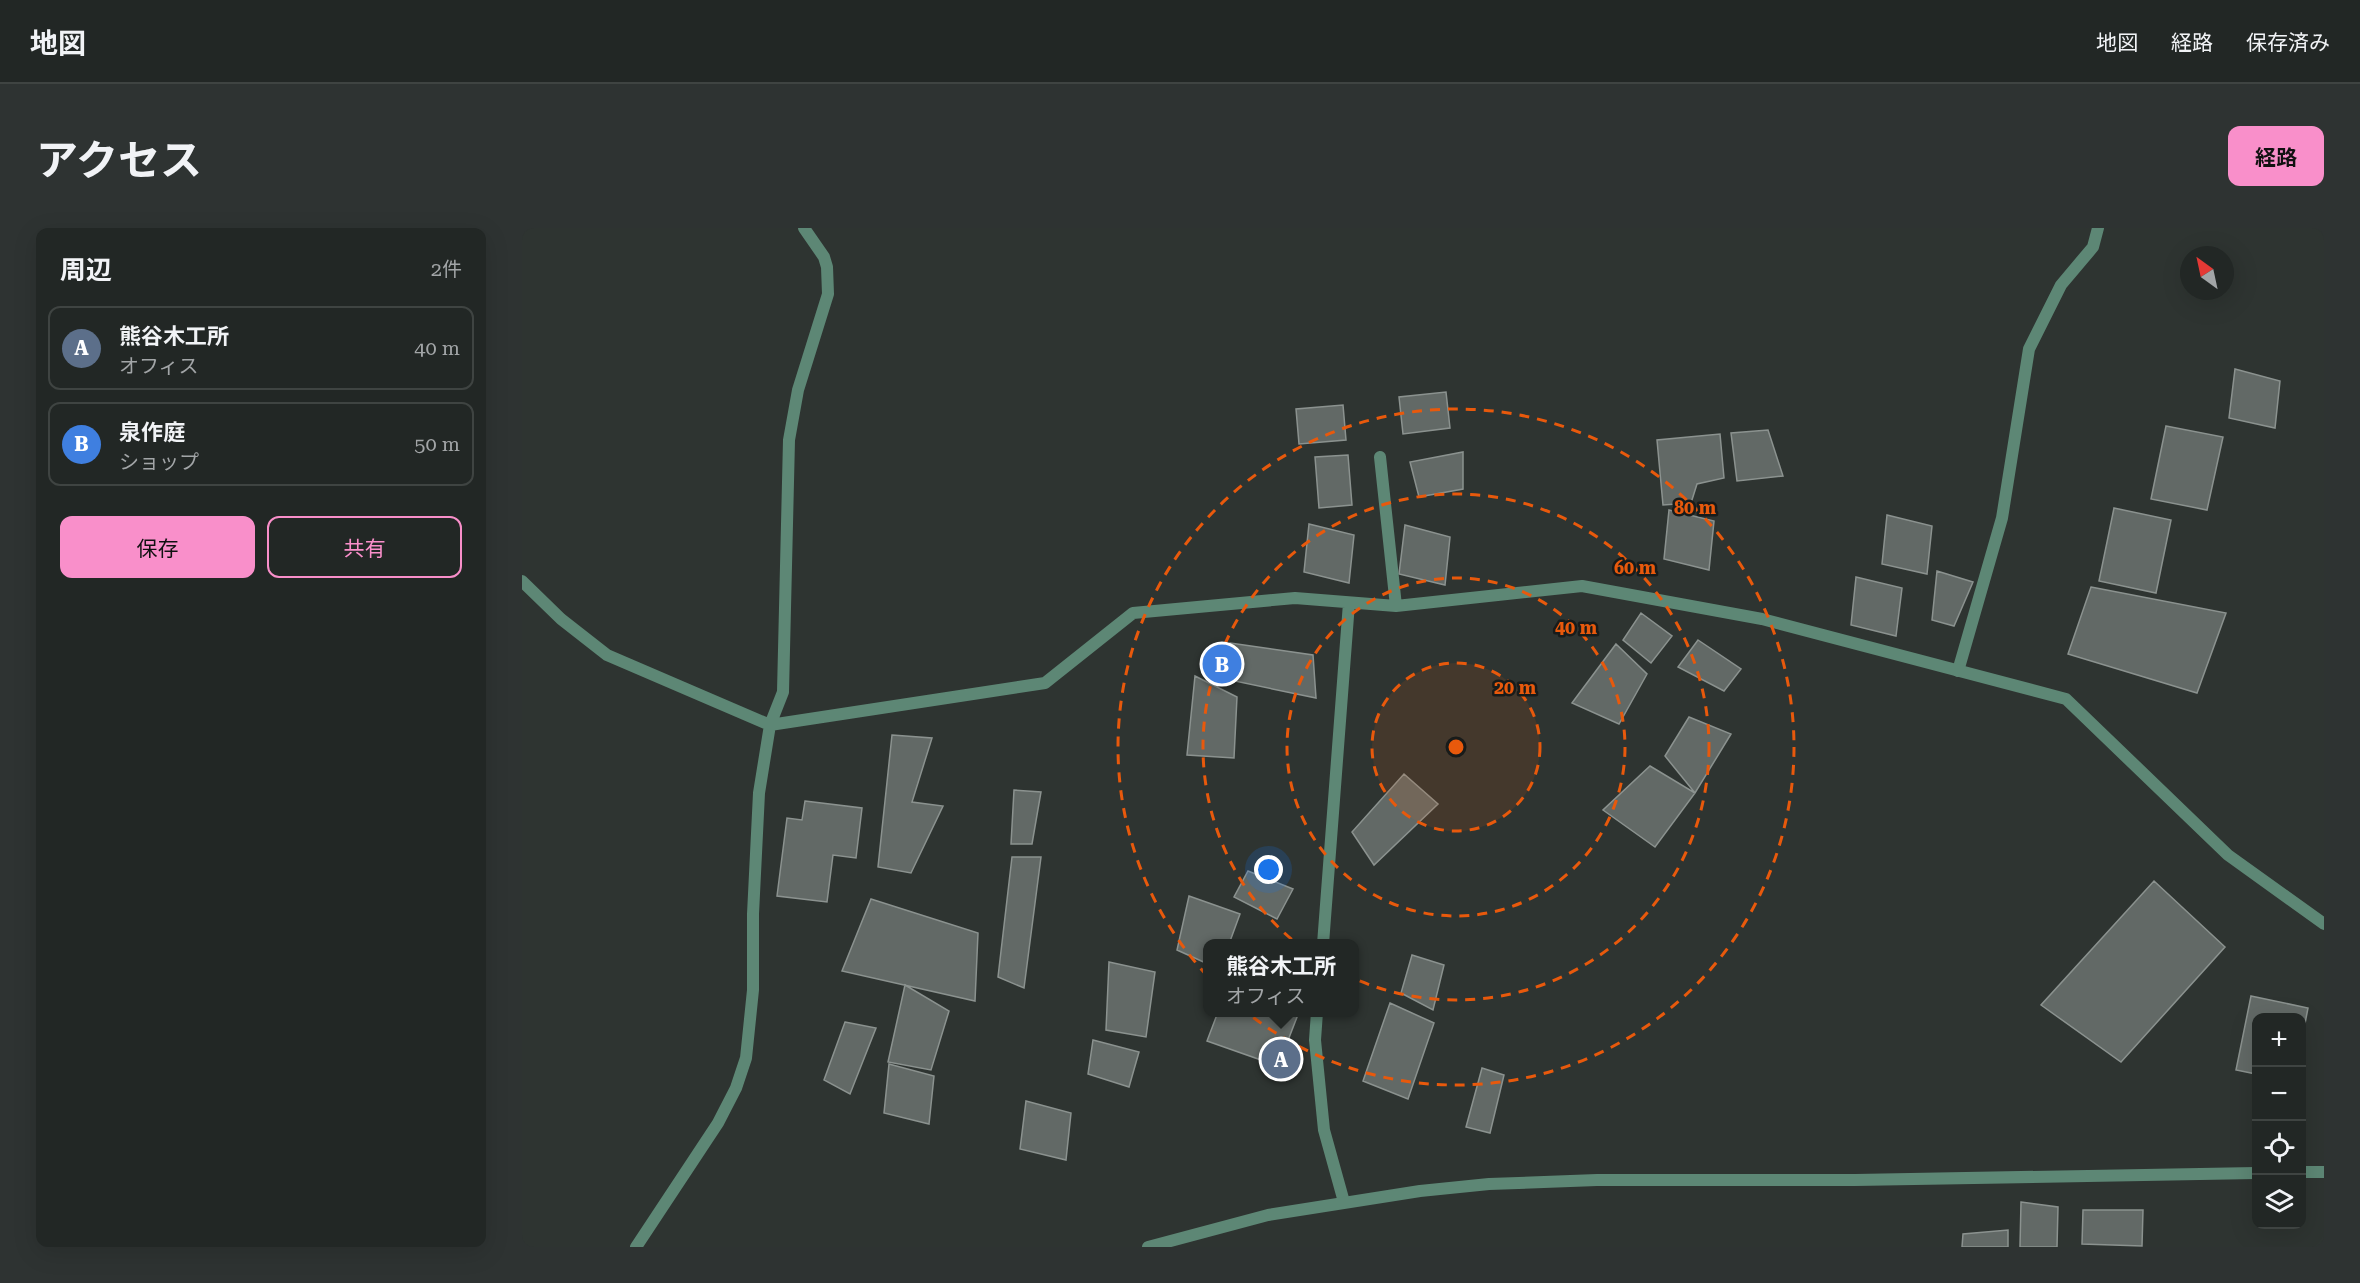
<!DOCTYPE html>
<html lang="ja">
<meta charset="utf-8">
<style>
body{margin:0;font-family:"Roboto Serif","Noto Sans JP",serif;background:#2e3332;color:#f1f3f6}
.controls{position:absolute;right:18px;bottom:18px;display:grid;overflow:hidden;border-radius:12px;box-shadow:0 6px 24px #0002}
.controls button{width:54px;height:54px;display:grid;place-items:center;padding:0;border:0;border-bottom:2px solid #3f4442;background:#222725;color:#f1f3f6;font:30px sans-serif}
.compass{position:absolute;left:1658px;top:18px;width:54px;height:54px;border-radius:50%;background:#222725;box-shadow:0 6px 24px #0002;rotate:327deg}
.you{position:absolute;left:747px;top:642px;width:21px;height:21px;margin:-15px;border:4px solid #fff;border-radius:50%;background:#1a73e8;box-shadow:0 0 0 9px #1a73e833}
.badge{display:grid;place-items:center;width:39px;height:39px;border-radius:50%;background:#f98fca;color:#fff;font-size:20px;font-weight:700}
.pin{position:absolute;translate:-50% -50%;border:3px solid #fff;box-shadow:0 2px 6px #0006}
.popup{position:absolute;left:681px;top:711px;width:156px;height:78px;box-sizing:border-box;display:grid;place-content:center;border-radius:12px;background:#222725;filter:drop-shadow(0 2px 4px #0005);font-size:20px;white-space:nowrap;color:#a2a5a7}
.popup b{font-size:22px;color:#f1f3f6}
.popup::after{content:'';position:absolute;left:50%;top:100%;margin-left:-12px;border:12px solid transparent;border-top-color:#222725}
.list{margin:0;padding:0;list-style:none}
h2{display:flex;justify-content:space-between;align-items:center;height:78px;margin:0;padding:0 24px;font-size:26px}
h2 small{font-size:20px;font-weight:400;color:#a2a5a7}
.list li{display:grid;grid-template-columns:39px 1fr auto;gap:18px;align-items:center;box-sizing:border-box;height:84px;margin:0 12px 12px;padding:0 12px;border:2px solid #3f4442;border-radius:12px}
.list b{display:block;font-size:22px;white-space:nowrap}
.list p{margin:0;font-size:20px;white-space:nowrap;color:#a2a5a7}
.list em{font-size:20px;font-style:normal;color:#a2a5a7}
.actions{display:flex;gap:12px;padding:18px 24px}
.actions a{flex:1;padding:14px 0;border:2px solid #f98fca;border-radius:12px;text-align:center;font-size:21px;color:#f98fca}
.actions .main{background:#f98fca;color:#111}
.icon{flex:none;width:33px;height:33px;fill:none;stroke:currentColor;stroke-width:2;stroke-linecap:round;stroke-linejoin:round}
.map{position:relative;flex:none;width:1802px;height:1019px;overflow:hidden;border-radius:12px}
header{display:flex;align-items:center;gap:36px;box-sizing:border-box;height:84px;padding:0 30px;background:#222725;border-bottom:2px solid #3f4442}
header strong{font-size:28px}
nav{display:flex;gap:33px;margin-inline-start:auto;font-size:21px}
.intro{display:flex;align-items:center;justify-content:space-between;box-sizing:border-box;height:144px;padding:0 36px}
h1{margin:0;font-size:42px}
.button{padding:15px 27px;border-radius:12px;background:#f98fca;color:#111;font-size:21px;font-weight:700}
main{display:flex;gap:36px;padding:0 36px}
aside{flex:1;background:#222725;border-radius:12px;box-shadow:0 6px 24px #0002}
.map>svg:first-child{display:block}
.building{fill:#626966;stroke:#8b928f;stroke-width:1.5}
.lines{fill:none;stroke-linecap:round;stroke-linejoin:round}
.service{stroke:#5d8775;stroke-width:12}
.minor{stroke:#5d8775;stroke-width:12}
.tertiary{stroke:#5d8775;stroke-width:12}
.ring{fill:none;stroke:#e8590c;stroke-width:3;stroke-dasharray:10 8}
.centre{fill:#e8590c;stroke:#181b1a;stroke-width:3}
.ring-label{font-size:18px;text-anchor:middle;font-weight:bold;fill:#e8590c;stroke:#181b1a;stroke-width:5;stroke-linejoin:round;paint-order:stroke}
</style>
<header>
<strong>地図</strong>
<nav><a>地図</a><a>経路</a><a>保存済み</a></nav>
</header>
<div class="intro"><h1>アクセス</h1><a class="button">経路</a></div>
<main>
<aside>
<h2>周辺<small>2件</small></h2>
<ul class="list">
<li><span class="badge" style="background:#5c6f8a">A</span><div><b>熊谷木工所</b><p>オフィス</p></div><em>40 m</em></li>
<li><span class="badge" style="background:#3f7fe0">B</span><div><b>泉作庭</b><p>ショップ</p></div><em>50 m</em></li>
</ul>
<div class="actions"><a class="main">保存</a><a>共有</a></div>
</aside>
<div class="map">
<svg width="1802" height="1019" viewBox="0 0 1802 1019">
<rect width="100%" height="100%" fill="#2e3431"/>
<path class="building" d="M1713,141L1758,153L1753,200L1707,190Z
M924,164L928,200L881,206L877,169Z
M821,177L824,212L777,216L774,181Z
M1644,198L1701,209L1685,282L1629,271Z
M1246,202L1261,248L1215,253L1209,205Z
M1198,206L1202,250L1175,256L1169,275L1141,277L1135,212Z
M941,224V261L897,269L888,234Z
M826,227L830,277L797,280L793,229Z
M1592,280L1649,292L1634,365L1577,353Z
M1147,282L1192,293L1187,342L1142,331Z
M1365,287L1410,298L1405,346L1360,336Z
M787,296L832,307L827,355L782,344Z
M883,297L928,309L923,357L877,346Z
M1415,343L1451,354L1432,398L1410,392Z
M1334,349L1380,360L1374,408L1329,397Z
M1569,359L1704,385L1675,465L1546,426Z
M1119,385L1150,408L1129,435L1101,412Z
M1176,412L1219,441L1202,463L1156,439Z
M708,415L791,427L794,470L703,451Z
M1094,416L1125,446L1097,496L1050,475Z
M673,448L715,469L712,530L665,527Z
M1167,489L1209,506L1173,565L1143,528Z
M370,507L410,510L390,574L421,578L389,645L356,639Z
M1128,538L1173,565L1133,619L1081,582Z
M882,546L916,576L852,637L830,604Z
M492,562L519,564L510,616H489Z
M283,573L340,580L334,630L311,627L305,674L255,668L265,590L280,592Z
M490,629H519L502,760L476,749Z
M726,643L771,661L755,691L712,669Z
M1632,653L1703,719L1599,834L1519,777Z
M667,668L718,686L707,716H686V736L655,722Z
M349,671L456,705L453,773L320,743Z
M890,727L922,737L911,782L879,765Z
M587,734L633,744L624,809L584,802Z
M383,757L427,783L409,842L366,834Z
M1729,768L1786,780L1780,811V790H1734V846L1714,842Z
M868,775L912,795L886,871L841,853Z
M696,784H777L756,838L685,813Z
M323,794L354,800L328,866L302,852Z
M571,812L617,824L607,859L566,846Z
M367,836L412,848L407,896L362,885Z
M960,840L982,847L968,905L944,899Z
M504,873L549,885L544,932L498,921Z
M1499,974L1536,979L1535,1019H1498Z
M1561,982H1621L1620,1018L1560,1016Z
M1486,1002V1019H1440L1441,1006Z"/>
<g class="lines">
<path class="service" d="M1436,443L1480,290L1507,121L1539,57L1571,19L1576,0"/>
<path class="minor" d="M858,229L874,378
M0,353L39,391L85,427L248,497L523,455L611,385L773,370L874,378L1060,358L1240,391L1544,471L1706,627L1802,696
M801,716L827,375
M795,784L793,812L802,902L822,974
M114,1019L196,895L214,860L224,830L231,762V686L237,565L248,497L261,464L267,212L276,162L306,66L305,39L302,29L282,0"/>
<path class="tertiary" d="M1780,944H1802
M626,1019L746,987L898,963L967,956L1075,952H1333L1734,945"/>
</g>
<circle cx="934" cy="519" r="84" fill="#e8590c" fill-opacity=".12"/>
<g class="ring">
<circle cx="934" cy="519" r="84"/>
<circle cx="934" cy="519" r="169"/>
<circle cx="934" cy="519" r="253"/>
<circle cx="934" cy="519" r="338"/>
</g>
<circle cx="934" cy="519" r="9" class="centre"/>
<g class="ring-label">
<text x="1173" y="286">80 m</text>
<text x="1113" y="346">60 m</text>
<text x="1054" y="406">40 m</text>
<text x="993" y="466">20 m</text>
</g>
</svg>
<div class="controls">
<button>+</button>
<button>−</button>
<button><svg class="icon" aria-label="locate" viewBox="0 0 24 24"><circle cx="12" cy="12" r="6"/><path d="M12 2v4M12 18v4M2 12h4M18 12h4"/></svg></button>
<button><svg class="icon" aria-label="layers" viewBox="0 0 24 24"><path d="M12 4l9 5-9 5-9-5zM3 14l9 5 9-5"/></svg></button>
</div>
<svg class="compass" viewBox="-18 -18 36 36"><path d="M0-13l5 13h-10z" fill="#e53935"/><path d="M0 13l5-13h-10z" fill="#a2a5a7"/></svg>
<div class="you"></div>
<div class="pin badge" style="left:759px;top:831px;background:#5c6f8a">A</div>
<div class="popup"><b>熊谷木工所</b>オフィス</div>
<div class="pin badge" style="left:700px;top:436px;background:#3f7fe0">B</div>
</div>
</main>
